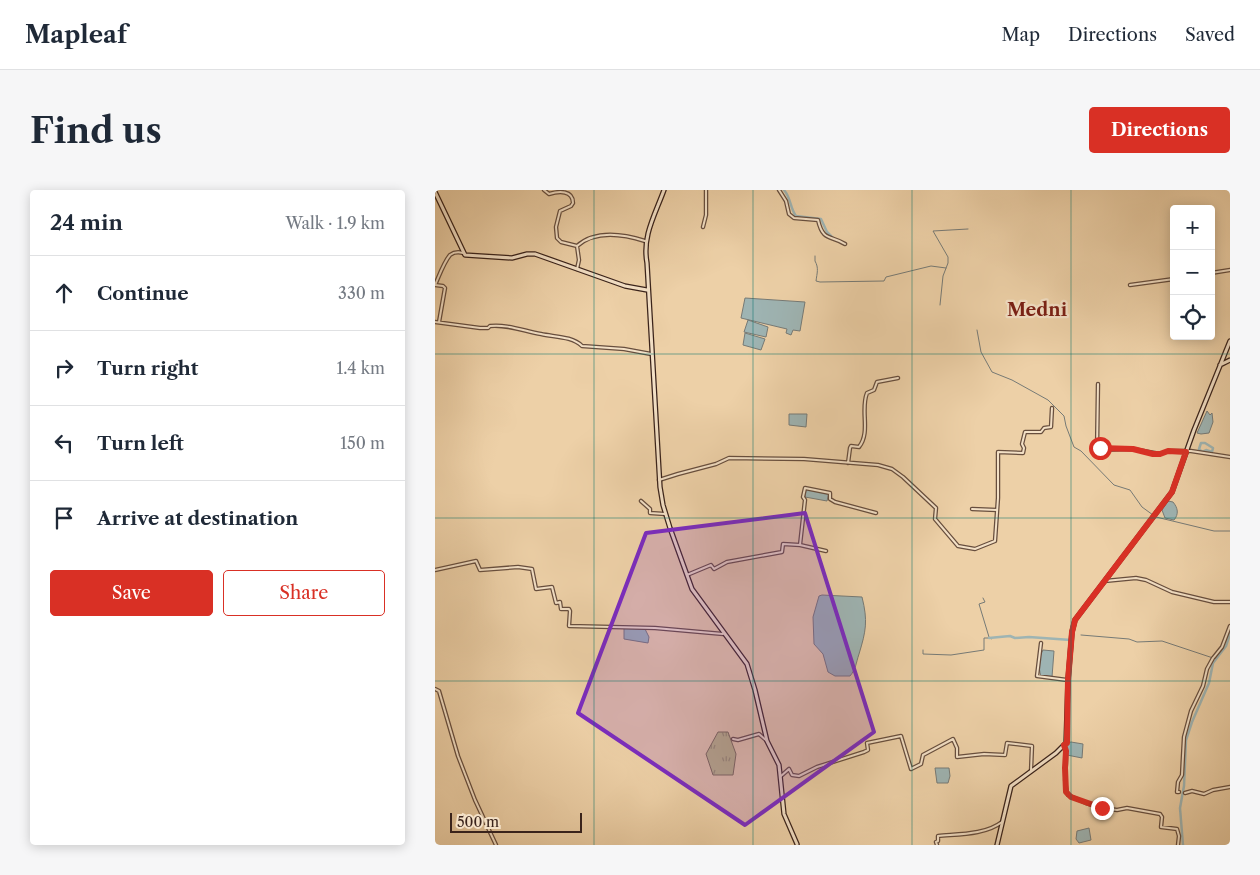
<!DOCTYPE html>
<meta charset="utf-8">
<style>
body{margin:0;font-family:"Libre Caslon Text",serif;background:#f6f6f7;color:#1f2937}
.controls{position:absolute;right:15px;top:15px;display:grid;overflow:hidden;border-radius:5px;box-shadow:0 2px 12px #0003}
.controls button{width:45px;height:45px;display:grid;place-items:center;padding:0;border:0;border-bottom:1px solid #e0e1e3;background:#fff;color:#1f2937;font:25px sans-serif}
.scale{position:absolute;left:15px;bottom:12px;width:132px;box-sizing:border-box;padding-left:5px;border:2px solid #3a231b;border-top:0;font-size:14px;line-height:18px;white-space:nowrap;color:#3a231b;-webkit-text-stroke:4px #f3e0c6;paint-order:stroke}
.stop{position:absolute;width:15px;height:15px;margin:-11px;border:4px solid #d93025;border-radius:50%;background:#fff}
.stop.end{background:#d93025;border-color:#fff;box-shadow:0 1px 5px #0008}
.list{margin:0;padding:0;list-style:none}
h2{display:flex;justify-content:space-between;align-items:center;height:65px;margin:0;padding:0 20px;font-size:21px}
h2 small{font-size:16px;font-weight:400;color:#747a83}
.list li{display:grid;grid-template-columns:32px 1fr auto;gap:15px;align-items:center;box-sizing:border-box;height:75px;padding:0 20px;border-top:1px solid #e0e1e3}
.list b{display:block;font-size:19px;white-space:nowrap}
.list em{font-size:16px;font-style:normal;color:#747a83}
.actions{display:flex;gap:10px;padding:15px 20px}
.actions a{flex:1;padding:11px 0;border:1px solid #d93025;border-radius:5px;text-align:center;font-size:18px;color:#d93025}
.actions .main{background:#d93025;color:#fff}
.icon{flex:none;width:28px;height:28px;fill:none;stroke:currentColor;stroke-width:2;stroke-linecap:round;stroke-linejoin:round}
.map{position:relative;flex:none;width:795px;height:655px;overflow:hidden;border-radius:5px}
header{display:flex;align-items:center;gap:30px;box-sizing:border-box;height:70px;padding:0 25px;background:#fff;border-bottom:1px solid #e0e1e3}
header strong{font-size:24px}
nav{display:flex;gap:28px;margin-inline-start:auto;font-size:18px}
.intro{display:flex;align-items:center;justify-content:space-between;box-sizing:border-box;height:120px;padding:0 30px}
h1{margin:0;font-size:35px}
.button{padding:12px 22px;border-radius:5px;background:#d93025;color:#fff;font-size:18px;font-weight:700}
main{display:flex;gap:30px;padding:0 30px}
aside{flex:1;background:#fff;border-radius:5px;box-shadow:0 2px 12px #0003}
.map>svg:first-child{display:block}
.park{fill:url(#park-tufts);stroke:#7c6e4f}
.water{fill:#9eb4b3;stroke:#767a76}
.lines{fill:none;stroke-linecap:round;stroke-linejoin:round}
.stream{stroke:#767a76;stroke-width:1}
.canal{stroke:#9eb4b3;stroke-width:2.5}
.street-casing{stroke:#674e3e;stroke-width:4.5}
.secondary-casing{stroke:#3a231b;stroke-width:5.5}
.street{stroke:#f3e0c6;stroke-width:2}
.secondary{stroke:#f3e0c6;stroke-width:3}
.route{stroke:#d93025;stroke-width:6}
.marked{fill:#7b2cbf;fill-opacity:0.2;stroke:#7b2cbf;stroke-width:4;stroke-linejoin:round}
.grid{fill:none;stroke:#0f766e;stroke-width:1;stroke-opacity:0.55}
.labels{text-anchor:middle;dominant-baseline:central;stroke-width:4.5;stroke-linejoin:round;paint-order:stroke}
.quarter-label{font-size:18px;font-weight:bold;fill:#7a1f14;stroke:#f3e0c6}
</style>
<header>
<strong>Mapleaf</strong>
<nav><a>Map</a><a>Directions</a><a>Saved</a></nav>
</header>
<div class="intro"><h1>Find us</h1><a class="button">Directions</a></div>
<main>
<aside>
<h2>24 min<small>Walk · 1.9 km</small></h2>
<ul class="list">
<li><svg class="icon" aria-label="ahead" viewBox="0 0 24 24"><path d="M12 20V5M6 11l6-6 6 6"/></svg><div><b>Continue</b></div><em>330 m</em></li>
<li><svg class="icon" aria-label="right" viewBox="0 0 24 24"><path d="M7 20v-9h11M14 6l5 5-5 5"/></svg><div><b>Turn right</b></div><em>1.4 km</em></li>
<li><svg class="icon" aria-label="left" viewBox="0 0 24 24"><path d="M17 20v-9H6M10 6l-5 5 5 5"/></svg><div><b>Turn left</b></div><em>150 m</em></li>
<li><svg class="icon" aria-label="arrive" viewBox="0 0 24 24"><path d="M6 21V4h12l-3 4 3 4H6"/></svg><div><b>Arrive at destination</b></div></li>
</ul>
<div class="actions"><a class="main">Save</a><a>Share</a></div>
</aside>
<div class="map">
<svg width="795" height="655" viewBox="0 0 795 655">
<defs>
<pattern id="park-tufts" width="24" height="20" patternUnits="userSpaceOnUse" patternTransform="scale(1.25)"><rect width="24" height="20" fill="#beb983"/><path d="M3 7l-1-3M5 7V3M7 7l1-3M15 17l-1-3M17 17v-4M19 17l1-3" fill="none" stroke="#9b966a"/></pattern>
</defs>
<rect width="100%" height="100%" fill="#edd0a7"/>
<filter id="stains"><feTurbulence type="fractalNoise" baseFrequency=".004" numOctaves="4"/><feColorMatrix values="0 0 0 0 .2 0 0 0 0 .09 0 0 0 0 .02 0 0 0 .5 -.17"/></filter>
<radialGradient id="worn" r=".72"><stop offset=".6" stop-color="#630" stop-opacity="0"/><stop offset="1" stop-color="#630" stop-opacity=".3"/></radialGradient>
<path class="park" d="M283,542H293L301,564L298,585H278L271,564Z"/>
<path class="water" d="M310,108L370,112L365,141L358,140L356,145L351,143L352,139L306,128Z
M313,130L333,137L331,147L309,142Z
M310,143L330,149L326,160L308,155Z
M772,221L775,225L777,223L778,232L774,243L766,244L762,243Z
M354,224H372L371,237L354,235Z
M371,299L394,303L392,311L370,307Z
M733,311L738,312C743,318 744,324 739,330L730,328L727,320Z
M387,405L427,407C433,431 431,441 424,464C421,473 421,479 415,486H400L393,482L388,464L379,454L378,427L384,406Z
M189,438L210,439L214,447L213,453L189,449Z
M608,460L619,461L617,487L606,486C603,478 604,466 608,460Z
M636,552L648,554L647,568L632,565V553Z
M500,578H514L515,586L513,593H502Z
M654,638L656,650L644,653L641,649L642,641Z"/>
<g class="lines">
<path class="stream" d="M380,66V71C384,78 382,83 381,91L385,92L449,91L451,87L496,76L511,78
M505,115L508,86L513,73V67L498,41L533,39
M542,140L546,162L557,182L577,190L613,210L629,226L631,236L639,257L646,261L679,295L695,300L707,317L718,325
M721,327L779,341H795
M548,408L550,412L544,414L554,447L556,449
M646,445L694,449L702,452L727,451L781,469
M488,460V464L516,465L549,460V448H554"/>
<path class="canal" d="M349,0C356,8 355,18 361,26L386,29L392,42L398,48
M766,253H770L778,258L777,262L771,260L767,262L764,259Z
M554,448L575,446L580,448L594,447L636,450
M748,655L745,618L749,596L751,550L757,532L774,493L778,473L791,456L795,444"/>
<g class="street-casing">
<path id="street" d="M109,0L114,4C124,1 138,0 138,13L136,16L125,21L121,37L122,48L126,52L142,56L144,70L142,79
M344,0L351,11L354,24L359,28L383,30C388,52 396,45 410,54
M268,37L271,25V0
M142,56C160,40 188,44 210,51
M776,83L795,80
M695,95L739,89
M0,132L45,138H53L55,136C72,134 89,141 106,144C119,147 137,146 147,156L189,159L216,164
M4,132L10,98L8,96L0,95C4,86 9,72 15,65C19,62 24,62 28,63
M663,194L662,260L698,259L725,264L733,261H756L795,267
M413,273L415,258L416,256L424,257C436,242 425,220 432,203L439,200L442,192L463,188
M224,290L243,284L281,274L294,268L369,269L443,275L457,279L468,287L501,318L500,329L523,356L540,359L560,351L563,308V262L588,263L589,258L587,254L590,242H606L609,238L616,237L617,218
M206,311L215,319V323L230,324
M537,319L562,320
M365,355L391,361
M0,380L41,371L45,380L83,377L97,379L101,399L117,397L121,413L125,412L126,419H134L135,421L134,436L220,438L288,444
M252,385L276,375L279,379L292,372L347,362L348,354L365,355L370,310L368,307L370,298L395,303V309L400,312L441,323
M670,391L701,388L711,390L737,402L779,412H795
M606,453L602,486L632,490
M779,467L787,457L795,436
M0,499L4,501L23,566L40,610L61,655
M298,549L303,550L324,544L332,551
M629,555C635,567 626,589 633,605L651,613L667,618L682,620L692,618L725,624L727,627L726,637L742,639L744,646L743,655
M346,586L354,579L357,585L364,586L382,577L429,562L433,560L432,553L466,546L476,579L486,574L488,565L518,549L522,558V567L549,564L570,565L572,553L597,556L596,581
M744,602H742L743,592L747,585L749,547L756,521L768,496L772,479L778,468
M750,603L757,601L769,604L778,600L795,597
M502,655L501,652L503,651V646C523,644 550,645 567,632"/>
</g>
<g class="secondary-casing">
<path id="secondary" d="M229,0C220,25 207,46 212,73L225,297L228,315L235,338L257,399L312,474L320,500L332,551L344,575L349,624L362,654
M0,2L30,65L77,68L92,64H100L190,96L212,100
M785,175L795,170
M562,655L576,596L621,563L631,553L633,490L637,442L640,430L737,302L759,240L795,151"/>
</g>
<use href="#street" class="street"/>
<use href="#secondary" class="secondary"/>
</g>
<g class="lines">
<path class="route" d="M665,258L698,259L718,264H725L733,261L751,262L737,302L640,430L637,442L633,490L632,553L629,555L631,561L630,578L631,602L636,607L667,618"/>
</g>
<path class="marked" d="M370,323L439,542L310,635L143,523L211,343Z"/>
<path class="grid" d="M159,0V655M318,0V655M477,0V655M636,0V655M0,164H795M0,328H795M0,491H795"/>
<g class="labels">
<g class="quarter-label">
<text x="602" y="120">Medni</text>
</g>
</g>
<rect width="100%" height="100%" filter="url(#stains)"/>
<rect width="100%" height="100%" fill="url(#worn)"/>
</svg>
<div class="controls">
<button>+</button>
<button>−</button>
<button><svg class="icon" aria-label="locate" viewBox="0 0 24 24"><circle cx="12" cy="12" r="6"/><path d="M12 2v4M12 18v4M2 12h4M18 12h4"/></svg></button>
</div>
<div class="scale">500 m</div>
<div class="stop" style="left:665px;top:258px"></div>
<div class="stop end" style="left:667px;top:618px"></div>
</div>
</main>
